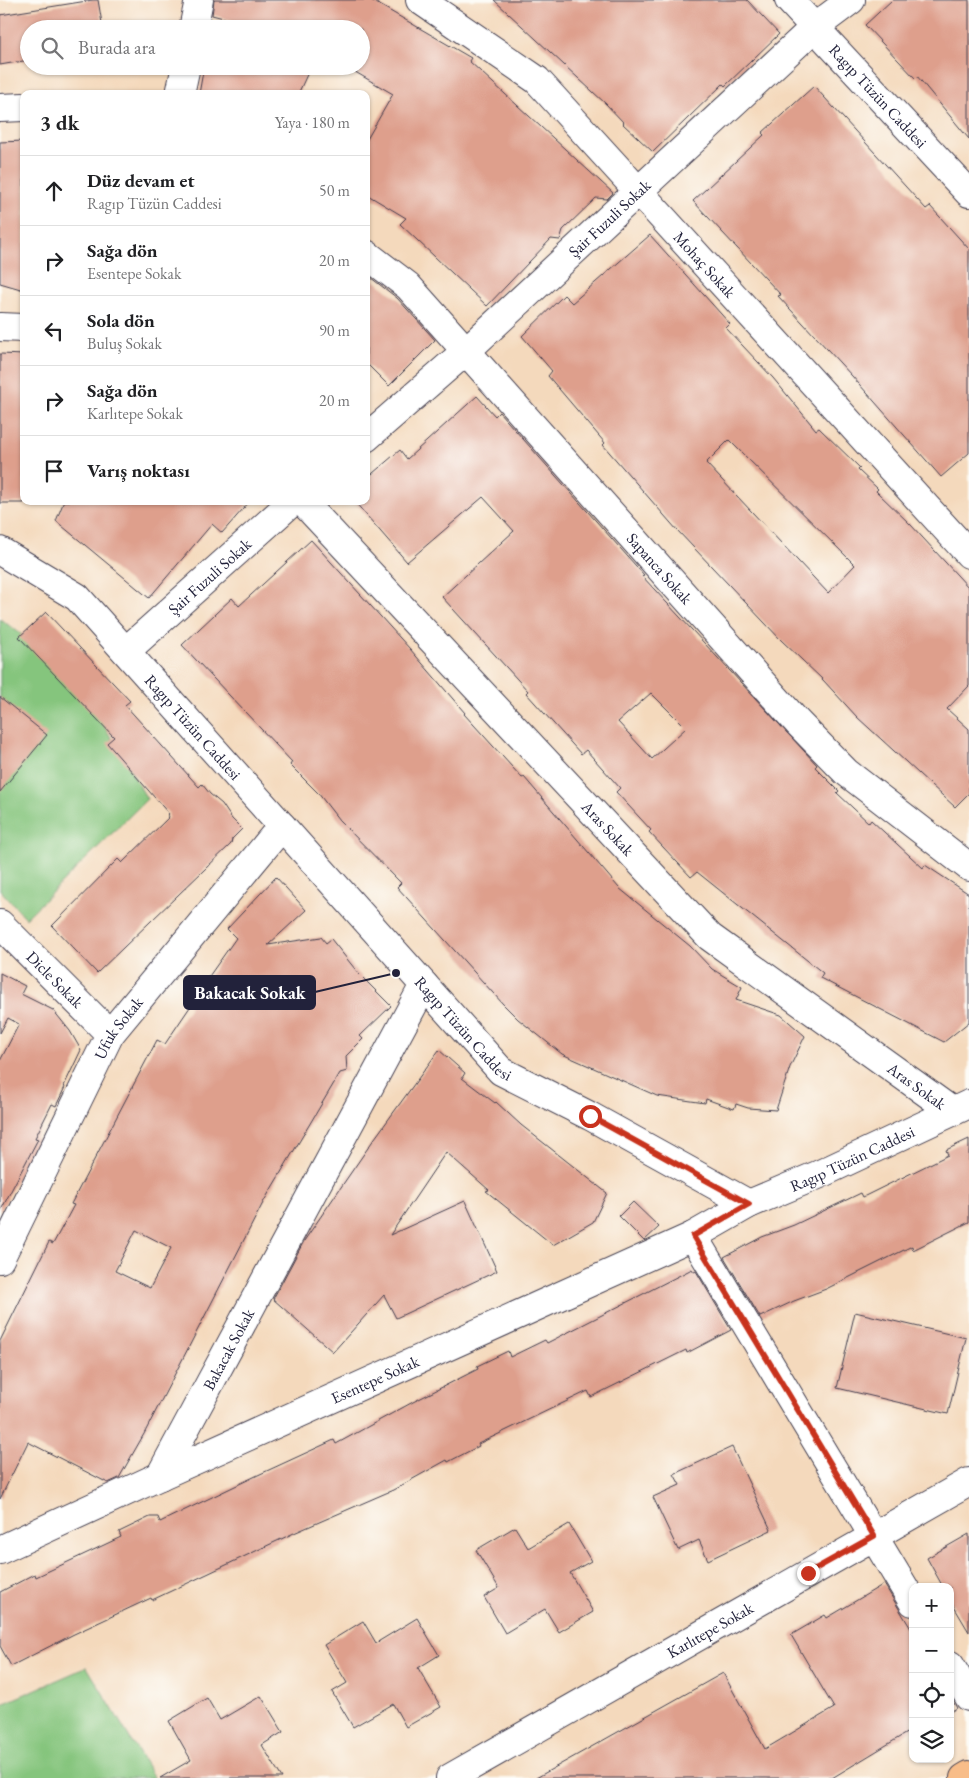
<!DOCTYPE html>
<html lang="tr">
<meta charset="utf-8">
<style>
body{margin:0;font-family:"EB Garamond",serif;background:#f2f2f2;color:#202124}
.controls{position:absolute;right:15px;bottom:15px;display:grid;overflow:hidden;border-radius:10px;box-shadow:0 1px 4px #0004}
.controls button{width:45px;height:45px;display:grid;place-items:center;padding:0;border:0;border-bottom:1px solid #e0e0e0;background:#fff;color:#202124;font:25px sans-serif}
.stop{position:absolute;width:15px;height:15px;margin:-11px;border:4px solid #c8321e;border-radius:50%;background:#fff}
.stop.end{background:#c8321e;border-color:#fff;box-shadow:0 1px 5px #0008}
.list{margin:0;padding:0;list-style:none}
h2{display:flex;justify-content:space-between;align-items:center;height:65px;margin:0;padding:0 20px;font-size:21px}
h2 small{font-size:16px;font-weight:400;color:#757577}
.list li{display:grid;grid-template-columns:32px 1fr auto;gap:15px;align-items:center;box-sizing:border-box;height:70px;padding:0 20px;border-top:1px solid #e0e0e0}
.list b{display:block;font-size:19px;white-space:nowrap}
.list p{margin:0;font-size:16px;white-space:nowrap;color:#757577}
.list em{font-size:16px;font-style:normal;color:#757577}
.icon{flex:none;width:28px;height:28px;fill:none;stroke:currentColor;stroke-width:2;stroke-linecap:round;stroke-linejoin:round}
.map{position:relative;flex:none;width:969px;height:1778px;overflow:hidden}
.search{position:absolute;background:#fff;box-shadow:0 1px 4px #0004;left:20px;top:20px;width:350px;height:55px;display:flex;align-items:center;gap:12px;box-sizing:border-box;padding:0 18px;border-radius:28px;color:#757577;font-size:19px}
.panel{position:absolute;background:#fff;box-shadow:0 1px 4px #0004;left:20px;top:90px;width:350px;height:415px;border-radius:10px}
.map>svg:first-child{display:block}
.green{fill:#85c57d;stroke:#54745c}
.building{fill:#de9f8c;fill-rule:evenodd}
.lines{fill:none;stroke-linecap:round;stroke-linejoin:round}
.minor-casing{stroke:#423d4e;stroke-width:30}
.major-casing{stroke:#423d4e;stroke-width:30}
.minor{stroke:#fff;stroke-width:28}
.major{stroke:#f8bd89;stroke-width:28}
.route{stroke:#c8321e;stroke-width:6}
.labels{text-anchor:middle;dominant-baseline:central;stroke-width:4;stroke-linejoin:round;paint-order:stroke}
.street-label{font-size:16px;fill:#22223b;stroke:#fdfcf7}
.leader{fill:none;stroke:#22223b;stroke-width:2}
.callout-dot{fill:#22223b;stroke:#fdfcf7;stroke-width:2}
.callout{fill:#22223b;stroke:#22223b;stroke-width:2}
.callout-label{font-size:18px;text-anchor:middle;font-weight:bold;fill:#fff}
</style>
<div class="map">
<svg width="969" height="1778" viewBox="0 0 969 1778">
<rect width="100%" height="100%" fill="#fdfcf7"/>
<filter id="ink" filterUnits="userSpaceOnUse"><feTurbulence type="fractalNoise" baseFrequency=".02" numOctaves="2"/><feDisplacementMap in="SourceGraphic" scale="10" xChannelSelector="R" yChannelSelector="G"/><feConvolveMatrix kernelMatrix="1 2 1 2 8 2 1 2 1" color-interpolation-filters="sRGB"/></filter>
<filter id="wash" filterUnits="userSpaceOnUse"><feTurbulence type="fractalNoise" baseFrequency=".0096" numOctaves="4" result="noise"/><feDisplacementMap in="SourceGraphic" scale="20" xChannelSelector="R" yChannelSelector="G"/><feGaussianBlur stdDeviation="1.12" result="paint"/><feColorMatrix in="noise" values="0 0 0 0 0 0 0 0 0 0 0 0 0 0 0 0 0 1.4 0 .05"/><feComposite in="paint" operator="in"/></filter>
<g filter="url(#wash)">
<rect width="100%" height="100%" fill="#f4d9bc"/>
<path class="green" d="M0,619L42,649L102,722L147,799L26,918L0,890Z
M87,1667L154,1778H0V1705Z"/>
<g id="blocks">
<path class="building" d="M93,0H98L103,29H29V60L0,65V15Z
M214,0H371L471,58L469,61L613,193L607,199L596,198L563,230L560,240L551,239L487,306L400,224L406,218L366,194V141L393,94L345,66H361V29H266L212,15Z
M494,0H747L779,34L725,86L723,84L653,152L623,124L624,123L606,104Z
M892,0H969V139L917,76L915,78L865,25Z
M204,66H311L298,94H199Z
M814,86L926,209L930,206L969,249V453L941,477L852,376L778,296L781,295L693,201L764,135L762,133Z
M24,141V290L0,283V142Z
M650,235L730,324L726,328L773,378L816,430L819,428L860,468L858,470L878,489L876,491L911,525L969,588V686L947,709L969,729V793L955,807L857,717L823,680L781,640L677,530L603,445L605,443L548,376L552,371L522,336L564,295L572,303ZM729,440L855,565L828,593L706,463Z
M366,274L397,298L435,340L389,386L366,363Z
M0,354L24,355V503H0Z
M477,396L495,416L499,412L644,575L642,576L817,765L815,767L839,791L837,793L869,823L871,820L923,868L925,865L969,894V1022L944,1042L820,978L823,973L697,872L691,877L649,832L651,830L616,792L620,788L586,750L581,754L526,693L528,691L442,597L514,531L483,497L407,562L354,501H366V479L400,450L407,459ZM651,693L686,728L652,759L618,722Z
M64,501H250L222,533L212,524L149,598L56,521Z
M311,540L410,649L465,713L464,714L522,778L524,777L619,888L690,946L712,969L742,987L736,1000L781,1015L805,1036L790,1067L776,1110L748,1108L736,1104L734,1109L706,1099L705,1103L657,1096L562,1054L518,1019L503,1004L397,887L401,883L339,820L318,793L290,765L292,762L182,645L232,598L239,606Z
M46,612L130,701L125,705L199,787L202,784L210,794L222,804L232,819L242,829L232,839L231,844L97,973L52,926L118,859L122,863L169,817L168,815L169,814L107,743L114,737L19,637Z
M0,697L47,735L0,792Z
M276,877L306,910L268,945L321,937L326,943L331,939L359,974L391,1006L360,1036L363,1039L346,1056L347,1071L340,1073L264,1201L144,1434L119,1478L108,1483L28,1442L0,1499V1341L49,1242L53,1244L74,1205L71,1204L157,1040L165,1044L190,1007L188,1006L236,938L227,929ZM136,1230L171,1248L150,1288L115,1271Z
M0,973L25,986L21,994L53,1010L70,1031L81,1050L64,1086L65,1087L56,1106L52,1104L35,1138L38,1139L0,1212V1061L19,1024L8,1018L0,1033Z
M439,1050L465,1073L462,1078L495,1103L496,1102L521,1125L607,1193L593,1222L553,1245L486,1191L489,1190L446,1152L390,1235L465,1201L497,1271L396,1318L384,1295L333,1352L273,1299L304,1241L372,1142Z
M969,1139V1222L913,1250L912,1246L826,1289L794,1301L760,1317L724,1257L762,1237L794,1225L861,1193L863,1197L948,1155L946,1150Z
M633,1202L659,1227L644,1241L619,1216Z
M692,1269L694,1272L696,1271L731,1330L687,1353L686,1350L591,1397L588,1391L478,1444L479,1446L448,1462L447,1460L393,1490L294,1533L152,1600L151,1598L74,1634L11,1666L0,1646V1592L35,1574L36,1577L121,1537L119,1532L150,1517H158L160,1522L258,1475L334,1440L336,1444L413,1402L478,1369L477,1366L508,1351L510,1357L545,1340L547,1343Z
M855,1312L966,1338L948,1414L837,1388Z
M732,1447L771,1530L708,1560L699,1540L678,1550L653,1497L680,1485L674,1474Z
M569,1524L591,1561L570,1573L593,1612L559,1632L545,1609L505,1633L484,1597L499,1588L476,1550L515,1527L528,1548Z
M969,1534V1632L950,1600V1587H943L927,1558Z
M884,1584L913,1632V1729L832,1778H536L723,1673L765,1749L834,1708L791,1635L825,1615L827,1618Z
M417,1618L439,1655L418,1668L441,1707L406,1727L393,1704L353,1727L332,1692L347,1683L324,1645L363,1621L376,1643Z
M261,1696L283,1732L262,1745L282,1778H160L191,1760L169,1721L207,1698L220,1720Z
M950,1697L957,1708L950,1712Z"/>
</g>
</g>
<g filter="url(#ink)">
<use href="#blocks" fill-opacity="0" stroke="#423d4e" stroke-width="1"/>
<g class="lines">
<g class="minor-casing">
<g id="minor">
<path id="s1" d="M420,0L537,80L969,554"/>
<path id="s2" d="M789,0L969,193"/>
<path d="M193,29L199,0"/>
<path d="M180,94L186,66"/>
<path d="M0,108L24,107"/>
<path id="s3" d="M366,254L408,286L798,723L846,772L969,867"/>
<path d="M0,327L24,328"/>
<path id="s4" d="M366,438L466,351L815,27L851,0"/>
<path id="s5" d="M302,501L710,937L952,1111"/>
<path id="s6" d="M0,551L77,597L501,1071L590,1116L749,1204"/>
<path id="s7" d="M126,651L293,501"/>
<path id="s8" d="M0,924L110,1034"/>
<path d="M693,1236L913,1602"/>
<path id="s9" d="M0,1259L110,1034L282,826"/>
<path id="s10" d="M160,1476L424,985"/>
<path id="s11" d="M0,1550L160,1476L693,1236L749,1204L820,1174L969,1104"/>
<path d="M950,1665L969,1697"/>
<path id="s12" d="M450,1778L969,1482"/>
</g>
</g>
<g class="major-casing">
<path id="major" d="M964,1778L969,1775"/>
</g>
<use href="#minor" class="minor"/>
<use href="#major" class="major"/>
</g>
</g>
<g class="lines" filter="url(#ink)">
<path class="route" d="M590,1116L749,1204L693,1236L874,1536L808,1573"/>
</g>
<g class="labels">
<g class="street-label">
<text stroke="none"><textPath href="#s2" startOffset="131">Ragıp Tüzün Caddesi</textPath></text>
<text stroke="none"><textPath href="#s4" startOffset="328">Şair Fuzuli Sokak</textPath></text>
<text stroke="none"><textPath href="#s1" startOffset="391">Mohaç Sokak</textPath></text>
<text stroke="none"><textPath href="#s3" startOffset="431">Sapanca Sokak</textPath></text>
<text stroke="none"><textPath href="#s7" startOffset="112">Şair Fuzuli Sokak</textPath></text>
<text stroke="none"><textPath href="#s6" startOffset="264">Ragıp Tüzün Caddesi</textPath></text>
<text stroke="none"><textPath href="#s5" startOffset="448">Aras Sokak</textPath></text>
<text stroke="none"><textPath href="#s8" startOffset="78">Dicle Sokak</textPath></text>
<text stroke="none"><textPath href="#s6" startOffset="669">Ragıp Tüzün Caddesi</textPath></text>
<text stroke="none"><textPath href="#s9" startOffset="260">Ufuk Sokak</textPath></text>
<text stroke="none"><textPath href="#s5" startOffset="852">Aras Sokak</textPath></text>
<text stroke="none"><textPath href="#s11" startOffset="938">Ragıp Tüzün Caddesi</textPath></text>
<text stroke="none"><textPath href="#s10" startOffset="144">Bakacak Sokak</textPath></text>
<text stroke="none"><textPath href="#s11" startOffset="412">Esentepe Sokak</textPath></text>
<text stroke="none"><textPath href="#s12" startOffset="299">Karlıtepe Sokak</textPath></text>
</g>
</g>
<path class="leader" d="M396 973L315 992"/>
<circle class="callout-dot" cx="396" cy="973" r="5"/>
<rect class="callout" x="184" y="976" width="131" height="33" rx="5"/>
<g class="callout-label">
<text x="250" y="999">Bakacak Sokak</text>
</g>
</svg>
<div class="controls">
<button>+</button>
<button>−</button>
<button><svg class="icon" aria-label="locate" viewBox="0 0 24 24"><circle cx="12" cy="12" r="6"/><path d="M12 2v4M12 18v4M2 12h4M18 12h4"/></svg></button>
<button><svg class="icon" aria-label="layers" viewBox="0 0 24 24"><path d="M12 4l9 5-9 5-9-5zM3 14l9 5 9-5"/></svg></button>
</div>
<div class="stop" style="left:590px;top:1116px"></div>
<div class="stop end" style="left:808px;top:1573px"></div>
<div class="search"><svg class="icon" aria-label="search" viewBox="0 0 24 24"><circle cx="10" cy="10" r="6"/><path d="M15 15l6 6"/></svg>Burada ara</div>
<section class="panel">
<h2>3 dk<small>Yaya · 180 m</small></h2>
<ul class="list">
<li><svg class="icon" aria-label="ahead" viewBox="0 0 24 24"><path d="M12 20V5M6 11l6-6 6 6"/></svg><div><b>Düz devam et</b><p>Ragıp Tüzün Caddesi</p></div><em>50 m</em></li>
<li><svg class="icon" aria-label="right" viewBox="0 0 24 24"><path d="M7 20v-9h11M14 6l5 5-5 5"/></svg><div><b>Sağa dön</b><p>Esentepe Sokak</p></div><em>20 m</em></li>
<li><svg class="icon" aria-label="left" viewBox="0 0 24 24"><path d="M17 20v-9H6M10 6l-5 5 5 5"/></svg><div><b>Sola dön</b><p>Buluş Sokak</p></div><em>90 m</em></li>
<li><svg class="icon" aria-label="right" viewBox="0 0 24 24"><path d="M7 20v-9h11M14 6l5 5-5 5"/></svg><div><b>Sağa dön</b><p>Karlıtepe Sokak</p></div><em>20 m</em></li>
<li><svg class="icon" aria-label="arrive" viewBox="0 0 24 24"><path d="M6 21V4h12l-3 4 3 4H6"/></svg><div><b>Varış noktası</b></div></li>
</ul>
</section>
</div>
